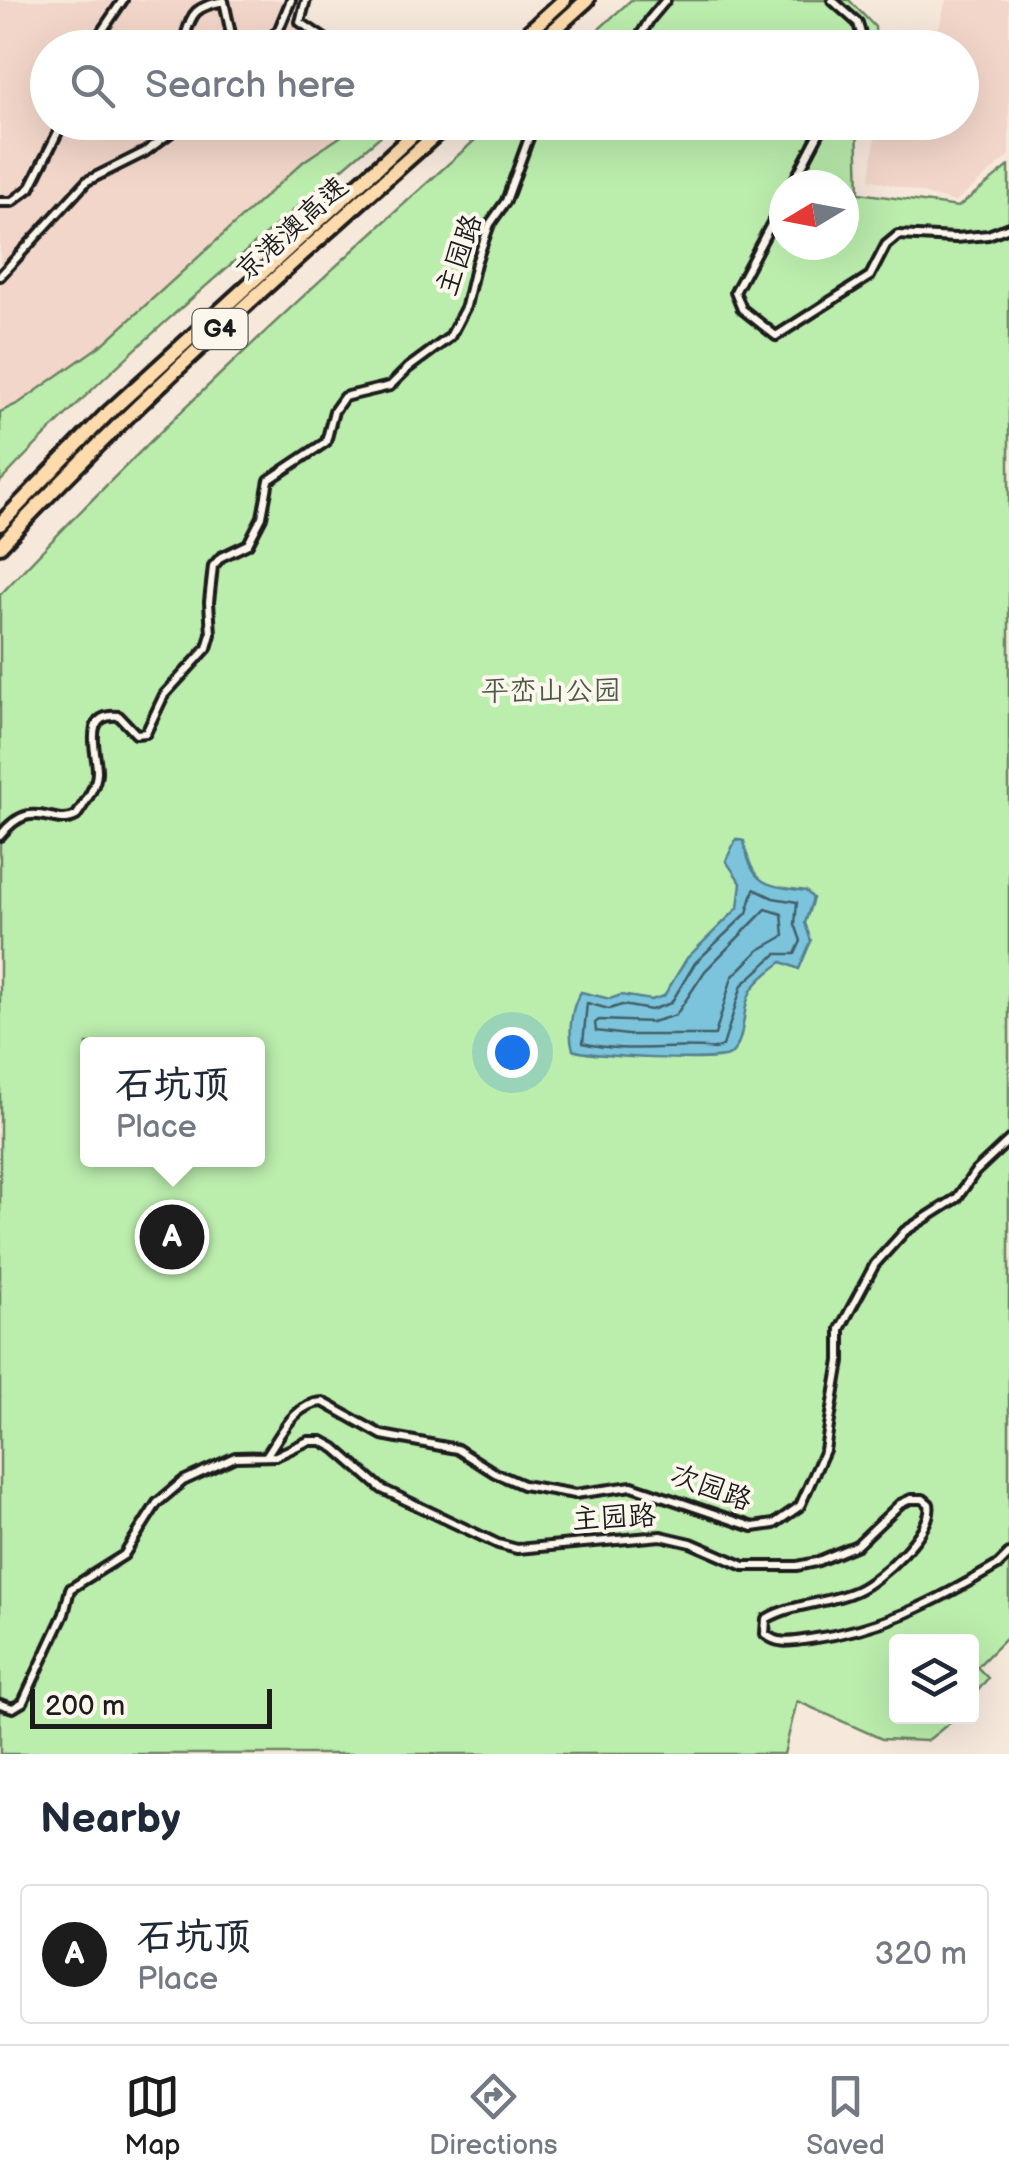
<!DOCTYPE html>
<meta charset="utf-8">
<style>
body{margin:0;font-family:"Balsamiq Sans","LXGW WenKai TC",sans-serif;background:#f2f2f3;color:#1f2937}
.controls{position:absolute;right:30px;bottom:30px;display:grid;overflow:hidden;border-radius:10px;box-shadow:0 10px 40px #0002}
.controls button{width:90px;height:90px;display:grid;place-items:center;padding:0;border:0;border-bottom:2px solid #e0e1e3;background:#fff;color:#1f2937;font:50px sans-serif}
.compass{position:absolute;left:769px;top:170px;width:90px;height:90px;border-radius:50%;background:#fff;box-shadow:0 10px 40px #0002;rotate:260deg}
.scale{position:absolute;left:30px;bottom:25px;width:242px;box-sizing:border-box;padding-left:10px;border:5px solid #1c1c1c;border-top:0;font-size:28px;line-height:35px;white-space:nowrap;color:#1c1c1c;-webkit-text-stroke:8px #fbf7ec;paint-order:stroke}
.you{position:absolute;left:512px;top:1052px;width:35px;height:35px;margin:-25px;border:8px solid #fff;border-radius:50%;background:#1a73e8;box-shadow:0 0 0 15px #1a73e833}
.badge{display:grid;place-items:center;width:65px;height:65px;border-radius:50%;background:#1c1c1c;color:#fff;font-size:32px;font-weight:700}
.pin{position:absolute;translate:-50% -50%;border:5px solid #fff;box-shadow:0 2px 10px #0006}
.popup{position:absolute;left:80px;top:1037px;width:185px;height:130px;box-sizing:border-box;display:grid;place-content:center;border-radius:10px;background:#fff;filter:drop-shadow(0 2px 8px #0005);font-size:32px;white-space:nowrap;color:#747a83}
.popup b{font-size:38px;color:#1f2937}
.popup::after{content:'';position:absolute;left:50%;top:100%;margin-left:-20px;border:20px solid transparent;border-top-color:#fff}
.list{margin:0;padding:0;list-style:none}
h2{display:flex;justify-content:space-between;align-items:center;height:130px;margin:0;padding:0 40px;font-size:42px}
h2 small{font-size:32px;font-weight:400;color:#747a83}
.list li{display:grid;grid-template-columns:65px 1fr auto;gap:30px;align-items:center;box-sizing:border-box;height:140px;margin:0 20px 20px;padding:0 20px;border:2px solid #e0e1e3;border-radius:10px}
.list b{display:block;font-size:38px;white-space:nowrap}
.list p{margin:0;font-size:32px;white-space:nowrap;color:#747a83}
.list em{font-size:32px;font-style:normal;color:#747a83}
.icon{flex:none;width:55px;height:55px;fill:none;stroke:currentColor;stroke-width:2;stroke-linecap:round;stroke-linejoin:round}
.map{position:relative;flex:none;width:1009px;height:1754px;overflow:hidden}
.search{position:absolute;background:#fff;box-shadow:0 10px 40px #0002;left:30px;right:30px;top:30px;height:110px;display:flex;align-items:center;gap:25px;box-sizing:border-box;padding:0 35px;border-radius:55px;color:#747a83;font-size:38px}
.sheet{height:290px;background:#fff}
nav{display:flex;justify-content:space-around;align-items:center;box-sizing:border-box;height:140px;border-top:2px solid #e0e1e3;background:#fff;font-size:28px;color:#747a83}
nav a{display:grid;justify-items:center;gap:5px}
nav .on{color:#1c1c1c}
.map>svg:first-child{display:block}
.built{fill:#f2d6c9}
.green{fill:#bbedad;stroke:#6c8464;stroke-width:2.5;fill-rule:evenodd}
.water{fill:#7bc4dc;stroke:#55818f;stroke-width:2.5}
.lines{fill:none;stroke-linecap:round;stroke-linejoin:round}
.shore{stroke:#425f69;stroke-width:2.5}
.street-casing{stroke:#1c1c1c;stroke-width:14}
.highway-casing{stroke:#1c1c1c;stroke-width:20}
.street{stroke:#fbf7ec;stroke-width:6}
.highway{stroke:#fedbac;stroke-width:12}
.labels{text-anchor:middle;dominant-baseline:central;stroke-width:8;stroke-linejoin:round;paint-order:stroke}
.shield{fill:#fbf7ec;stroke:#5f5e5a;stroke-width:2.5}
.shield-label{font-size:25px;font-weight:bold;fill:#1c1c1c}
.street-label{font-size:28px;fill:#1c1c1c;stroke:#fbf7ec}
.park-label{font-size:28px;fill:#4c5b48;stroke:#fbf7ec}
</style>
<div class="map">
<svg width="1009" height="1754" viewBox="0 0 1009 1754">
<rect width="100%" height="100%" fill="#f7e8dc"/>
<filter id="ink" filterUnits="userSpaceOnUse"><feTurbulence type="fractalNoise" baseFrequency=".01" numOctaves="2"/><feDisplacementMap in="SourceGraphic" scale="20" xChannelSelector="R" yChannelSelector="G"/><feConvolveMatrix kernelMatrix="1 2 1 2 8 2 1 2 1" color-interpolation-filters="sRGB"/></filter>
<g filter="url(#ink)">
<path class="built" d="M0,0H301L291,24L329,47L48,48V122L361,123L304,161L104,343L19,403L0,412Z
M946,0H1009V156L955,202L870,179L876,131L883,123L962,122V48L934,47Z"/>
<path class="green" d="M631,0H849L875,27L876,47L578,48Z
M361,123H376L384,133C253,245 119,356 0,482V412L19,403L104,343L304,161Z
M494,123H857L859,193L958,207L1009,166V1635L977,1667L988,1678L972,1698V1642H896V1716L957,1717L927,1741L882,1739L797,1701L784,1754H0V595C156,429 324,275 494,123ZM784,185H844V245H784ZM87,1044H257V1160H87Z"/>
<path class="water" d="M736,839L744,841C752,886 765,885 806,891L813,898L805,923L811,941L799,969L782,962C772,969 760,978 753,988C740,1006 748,1040 730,1055C720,1063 588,1057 573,1050C568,1033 571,1006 581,992L610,999L621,995L651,1000L664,996L687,958L738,908L741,883L726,861Z"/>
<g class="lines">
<path class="shore" d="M754,889L773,898L797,902L795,924L801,941L795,954H776L742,985L723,1046L715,1049C672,1044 625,1054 583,1043L587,1003L609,1009L622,1005L651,1010L671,1003L695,963L747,913Z
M766,909L782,914L784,936L759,950L732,977L715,1035H627L596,1031L595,1023L599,1020L652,1022L676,1015L705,971Z"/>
<g class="street-casing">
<path id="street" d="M306,0L300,22L338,48
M832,0L858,23L865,48
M224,1L234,48
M96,48L102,31L123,0
M181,48C193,16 188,8 224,1
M263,48L279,29L291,0
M633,48L650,19L666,0
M792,185L825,122
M784,200L735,292L742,309L776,336L870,276L886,245L898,235L956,238L988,235L1009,227
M0,202H12L30,188L63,122
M0,276L87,181L145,152L185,122
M0,836C33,794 52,829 76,816C84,804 97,786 97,772C98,755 80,712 119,716L136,734L146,733L164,695L207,648L211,634L209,602L213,566L221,557L248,544L262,517L269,480L326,442L334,411L344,397L390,386L408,368L450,337L466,306L476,263L490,224L506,201L530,135L541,122
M266,1456C281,1435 294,1403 323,1402L382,1435L457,1449L495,1473L523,1485L575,1494L632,1486L753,1527L774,1524L800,1506L825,1450L840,1361V1329L875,1264L905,1231L957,1198L975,1172L1009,1140
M0,1704L13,1708L23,1702L64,1614L70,1589L124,1555L157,1503L183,1481L235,1457L276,1456L308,1441H322L335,1448L382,1489L498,1544L517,1549L661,1536L691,1543L744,1566H797L816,1562L857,1545L900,1504L911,1499H923L929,1504C935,1530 879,1581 856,1591C827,1604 793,1603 766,1619L765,1634C779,1646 793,1641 810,1639C884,1629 935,1602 998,1565L1009,1554"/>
</g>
<g class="highway-casing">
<path id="highway" d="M511,48L564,0
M534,48L587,0
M0,524L106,415L427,122
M0,546C141,395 296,259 450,122"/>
</g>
<use href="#street" class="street"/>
<use href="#highway" class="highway"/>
</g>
</g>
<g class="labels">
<rect class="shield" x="192.5" y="309" width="55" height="40" rx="8"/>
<g class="shield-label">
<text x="220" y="329">G4</text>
</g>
<g class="street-label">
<text transform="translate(292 229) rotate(-42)">京港澳高速</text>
<text transform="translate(460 255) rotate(-71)">主园路</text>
<text transform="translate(711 1488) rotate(20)">次园路</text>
<text transform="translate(614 1518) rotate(-3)">主园路</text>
</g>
<g class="park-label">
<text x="551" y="691">平峦山公园</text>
</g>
</g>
</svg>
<div class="controls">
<button><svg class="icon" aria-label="layers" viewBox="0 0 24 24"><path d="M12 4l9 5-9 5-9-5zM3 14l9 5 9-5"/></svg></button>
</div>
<svg class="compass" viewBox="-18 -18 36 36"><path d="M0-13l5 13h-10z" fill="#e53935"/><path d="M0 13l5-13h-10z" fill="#747a83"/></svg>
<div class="scale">200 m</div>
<div class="you"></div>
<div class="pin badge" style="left:172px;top:1237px">A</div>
<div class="popup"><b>石坑顶</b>Place</div>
<div class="search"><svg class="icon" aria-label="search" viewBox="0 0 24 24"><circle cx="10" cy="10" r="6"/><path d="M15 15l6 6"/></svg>Search here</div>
</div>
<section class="sheet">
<h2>Nearby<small></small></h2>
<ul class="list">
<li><span class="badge">A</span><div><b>石坑顶</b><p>Place</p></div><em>320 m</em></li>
</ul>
</section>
<nav>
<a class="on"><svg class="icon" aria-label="map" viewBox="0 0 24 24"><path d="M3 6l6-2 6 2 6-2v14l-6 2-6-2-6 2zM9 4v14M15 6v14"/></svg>Map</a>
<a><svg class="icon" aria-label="directions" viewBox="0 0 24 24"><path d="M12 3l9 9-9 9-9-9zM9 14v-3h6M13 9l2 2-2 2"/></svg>Directions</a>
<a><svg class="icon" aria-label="saved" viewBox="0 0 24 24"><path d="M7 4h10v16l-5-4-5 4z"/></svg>Saved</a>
</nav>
